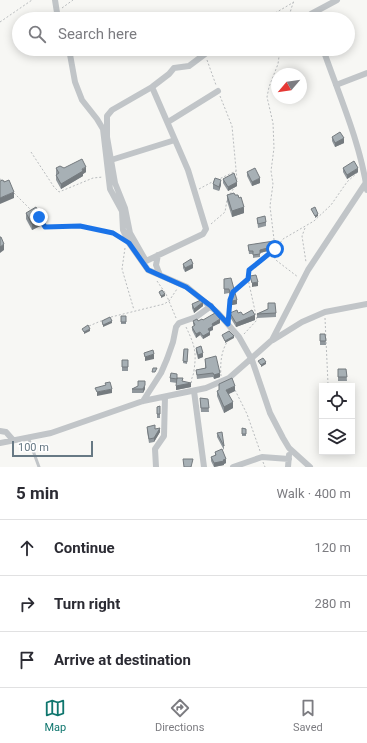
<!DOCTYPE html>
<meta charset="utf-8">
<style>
body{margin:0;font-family:Roboto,sans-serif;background:#f7f7f7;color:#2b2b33}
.controls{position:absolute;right:12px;bottom:12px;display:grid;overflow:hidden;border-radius:0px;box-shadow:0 2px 10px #0003}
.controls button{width:36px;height:36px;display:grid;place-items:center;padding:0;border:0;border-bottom:1px solid #e1e1e2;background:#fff;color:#2b2b33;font:20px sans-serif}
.compass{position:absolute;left:271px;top:68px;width:36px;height:36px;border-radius:50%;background:#fff;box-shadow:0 2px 10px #0003;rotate:241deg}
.scale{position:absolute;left:12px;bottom:10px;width:81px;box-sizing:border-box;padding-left:4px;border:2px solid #677984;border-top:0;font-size:11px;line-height:14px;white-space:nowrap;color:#677984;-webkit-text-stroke:3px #fff;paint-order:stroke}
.stop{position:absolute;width:12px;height:12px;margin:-9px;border:3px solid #1a73e8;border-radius:50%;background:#fff}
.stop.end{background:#1a73e8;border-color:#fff;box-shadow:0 1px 4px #0008}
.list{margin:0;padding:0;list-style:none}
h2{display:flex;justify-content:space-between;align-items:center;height:52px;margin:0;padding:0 16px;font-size:17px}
h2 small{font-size:13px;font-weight:400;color:#7c7c81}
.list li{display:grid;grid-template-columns:26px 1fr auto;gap:12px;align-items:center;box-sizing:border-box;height:56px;padding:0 16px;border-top:1px solid #e1e1e2}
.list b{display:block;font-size:15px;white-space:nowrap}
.list em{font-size:13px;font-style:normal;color:#7c7c81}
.icon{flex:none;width:22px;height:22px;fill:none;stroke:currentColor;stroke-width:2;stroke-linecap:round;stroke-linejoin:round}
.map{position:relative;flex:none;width:367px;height:467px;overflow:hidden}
.search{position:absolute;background:#fff;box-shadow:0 2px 10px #0003;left:12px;right:12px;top:12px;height:44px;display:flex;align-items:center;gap:10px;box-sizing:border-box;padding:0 14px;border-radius:22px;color:#7c7c81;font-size:15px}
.sheet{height:220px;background:#fff}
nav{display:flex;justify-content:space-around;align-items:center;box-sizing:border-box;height:56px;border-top:1px solid #e1e1e2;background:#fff;font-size:11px;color:#7c7c81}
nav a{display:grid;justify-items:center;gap:2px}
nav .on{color:#0f766e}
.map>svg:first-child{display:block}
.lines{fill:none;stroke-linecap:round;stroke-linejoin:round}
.path{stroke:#b9bcbe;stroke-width:1;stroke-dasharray:2 2;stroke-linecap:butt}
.lane{stroke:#c1c5c8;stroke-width:3}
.street{stroke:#c1c5c8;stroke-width:6}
.wall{fill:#90979c}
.shaded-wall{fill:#757b7f}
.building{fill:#a7b0b5;stroke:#757b7f}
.route{stroke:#1a73e8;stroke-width:5}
</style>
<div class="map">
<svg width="367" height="467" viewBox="0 0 367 467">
<rect width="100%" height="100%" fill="#f7f7f4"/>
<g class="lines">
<path class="path" d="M62,8L73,0
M265,19L294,2
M288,19L294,0
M0,22L32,0
M211,51L214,49
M207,60L216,85
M220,96L232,126L237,180
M31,152L54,187L59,192L93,178L103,177
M0,179L6,182
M217,180L236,171
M199,189L214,181
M14,193L31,210
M230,194L236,185
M40,220L45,227L81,226L113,233L121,240
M211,224L225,212L227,200
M305,228L302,236L306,262
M125,248L122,269L134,310
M275,248L270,206L273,184L271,171L274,148L273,123L267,97L269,87L278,64L280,49
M271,254L277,261L298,277
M157,281L166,294L176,318
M235,290L247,279
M111,317L164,304L169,301L177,289
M229,317L231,298
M325,318L328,384
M89,326L108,318
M186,327C194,344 197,351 194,370C194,376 190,378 192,385
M244,334L257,320L248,279L249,270L275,249L283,239L314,221L331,205L347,182L358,172
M221,376C220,365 221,350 228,341
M235,390L247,414L260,451
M263,462L265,467"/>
<path class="lane" d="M28,437L39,467"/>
<path class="street" d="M55,0L58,19
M311,19V14L337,0
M69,49L75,82L82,100L97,119L103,129L110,189L122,211L123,230L129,243L148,270L187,287L218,313L239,337L252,360L270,413L283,438L289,448L310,467
M323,49C339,95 360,142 367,190
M336,85L367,73
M168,122L218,91
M111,160L175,140
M158,255L156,265L160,275
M146,261L130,233L125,208L115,183L107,137V116L112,110L152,87L169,74L174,68L189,66L205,54
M144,262L203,234L206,229L188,170L152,87
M273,340L302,322L325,312L367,304
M194,391L204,467
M143,401L161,373L167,359L173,342L176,327L179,323L196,317L211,306
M0,431L6,432L13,440
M0,443L51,433L143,401L206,388L229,378L272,340L308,270L367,181
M156,467L155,449L164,436L165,397
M233,467L262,457L289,459
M288,467L289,455"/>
</g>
<path class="wall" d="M332,137L344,143L335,147L332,141Z
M56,168H64L86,172L83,174V176L61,189L56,180Z
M343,168L358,172L347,179L343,172Z
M247,172L260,183L252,186L247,176Z
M223,179L237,186L228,191L223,183Z
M213,184L221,185L219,191L213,189Z
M227,195L244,213L232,217L227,201Z
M26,213L39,218L40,226L32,230L26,219Z
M257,218L266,222V226L258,228Z
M248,245L275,249L260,253V257L253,258V254H249Z
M183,264L193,268L185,272L183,268Z
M224,283L237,300V304L232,305L229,293L224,294Z
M192,304L203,306L194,313L192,308Z
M268,309L276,313V317L257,318V314Z
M230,313H238L243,315L255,320L236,327L230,317Z
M121,316H126V324H121Z
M203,320L220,323L213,326V330L209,331L210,335L203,339L200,335L196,338L192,330V327L194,326L193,324V321Z
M320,334H325L326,345H320Z
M196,348L203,357L198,359L196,352Z
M184,349H188L187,364L183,363Z
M205,359L220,377L214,379L213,377L197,379L196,370L205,368Z
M122,360H128V371H122Z
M338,369H346L347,381H338Z
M177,374V381H183L191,387L176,390L177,383L170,382V378Z
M138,386L145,389L143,393H132V389Z
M217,391H235L229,394L233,408L224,413L217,396Z
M200,398L208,399L209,412H201Z
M160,406V418H157V407Z
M147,427L155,429L160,432L154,442L149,443L147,431Z
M242,428L246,429V436H242Z
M217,433L224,446V450L217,437Z
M215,452L226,463L224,464V465L214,467L211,461V457L215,456Z"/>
<path class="shaded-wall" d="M344,138V143L335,147V143Z
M86,167V172L83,174V176L61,189V184Z
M358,168V172L347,179V175Z
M260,178V183L252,186V182Z
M221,180V185L219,191V187Z
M237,182V186L228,191V187Z
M14,192V198L0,204V198Z
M244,207V213L232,217V211Z
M318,214V216L315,218V216Z
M40,220V226L32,230V224Z
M4,244V250L0,253V247Z
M275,246V249L260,253V250Z
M193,264V268L185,272V268Z
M258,282V286L252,287V283Z
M165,294V296L161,298V296Z
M237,300V304L232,305V301Z
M203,302V306L194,313V309Z
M255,315V320L236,327V323Z
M220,319V323L212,327V324Z
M112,321V323L103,327V325Z
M213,326V330L208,332V329Z
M90,329V331L84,334V332Z
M200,332V335L196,338V334Z
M210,332V335L203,339V336Z
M234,336V338L225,343V341Z
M203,353V357L198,359V355Z
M154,354V359L145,361V357Z
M266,362V364L261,367V365Z
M220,373V377L214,379V375Z
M191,383V387L176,390V386Z
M145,385V389L143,393V389Z
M235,386V391L226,395V390Z
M112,389V393L97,396V392Z
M233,402V408L224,413V407Z
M160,428V432L154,442V438Z
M226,459V463L224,464V465L214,467V463Z"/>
<path class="building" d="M340,132L344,138L335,143L332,137Z
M82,159L86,167L82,169L83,171L61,184L56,175L59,173L56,168L60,166L64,168Z
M354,161L358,168L347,175L343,168Z
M255,168L260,178L252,182L247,172Z
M234,173L237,182L228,187L223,179Z
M215,178L221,180L219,187L213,184Z
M3,180L4,182L9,180L14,192L0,198V181Z
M234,193L235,195H238L239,198L241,197L244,207L232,211L227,195Z
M36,207L39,213L37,214L40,220L32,224L26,213Z
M315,207L318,214L315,216L311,209Z
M265,216L266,222L258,224L257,218Z
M0,237H1L4,244L0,247Z
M274,241L275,246L260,250V254L253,255V251H249L248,245Z
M191,259L193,264L185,268L183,264Z
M256,275L258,282L252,283L250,276Z
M231,278L237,300L232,301L229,289H224V279Z
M162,290L165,294L161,296L159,292Z
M201,300L203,302L194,309L192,304Z
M268,303H275L276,313L257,314L268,309Z
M237,310L238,313L241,312L243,315L252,310L255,315L236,323L230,313Z
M215,313L220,319L212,324L213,326L208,329L210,332L203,336L200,332L196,334L192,327L195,325L193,321L197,319L198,321L202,319L203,320Z
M121,316H126V322H121Z
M110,317L112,321L103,325L102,321Z
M88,325L90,329L84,332L82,329Z
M229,331L234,336L225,341L222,335Z
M320,334H325L326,341H320Z
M201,346L203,353L198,355L196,348Z
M184,349H188L187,362L183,361Z
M153,350L154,354L145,357L144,353Z
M216,356L220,373L214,375L213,373L197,375L196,370L206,368L205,359Z
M263,358L266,362L261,365L258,361Z
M122,360H128V367H122Z
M153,368H157L155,372H152Z
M338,369H346L347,377H338Z
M171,373L177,374V379L170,378Z
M177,378H183L182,381L191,383L176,386Z
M232,378L235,386L226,390L233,402L224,407L217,391L219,390V384Z
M138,381H145V385L143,389H132L138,386Z
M110,382L112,389L97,392L95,388L106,385L105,383Z
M200,398L208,399L209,408H201Z
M160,406V414H157V407Z
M155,425V429L160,428L154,438L149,439L147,427Z
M242,428L246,429V434H242Z
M222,432L224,446L217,433Z
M222,449L226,459L223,460L224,461L214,463L211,457L216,455L215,452Z
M183,459H193L191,467H184Z"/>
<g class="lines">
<path class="route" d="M39,217L45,227L80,226L113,233L129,243L148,270L186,287L211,306L228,324L230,300L233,292L248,279L249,270L275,249"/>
</g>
</svg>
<div class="controls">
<button><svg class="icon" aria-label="locate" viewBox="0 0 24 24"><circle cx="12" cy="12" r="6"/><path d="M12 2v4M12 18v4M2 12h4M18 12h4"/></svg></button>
<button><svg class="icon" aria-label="layers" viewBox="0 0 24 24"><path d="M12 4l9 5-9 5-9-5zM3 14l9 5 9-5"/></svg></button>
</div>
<svg class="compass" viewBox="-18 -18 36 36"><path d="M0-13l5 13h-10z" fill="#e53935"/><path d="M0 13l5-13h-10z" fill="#7c7c81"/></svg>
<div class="scale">100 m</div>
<div class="stop" style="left:275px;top:249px"></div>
<div class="stop end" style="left:39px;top:217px"></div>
<div class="search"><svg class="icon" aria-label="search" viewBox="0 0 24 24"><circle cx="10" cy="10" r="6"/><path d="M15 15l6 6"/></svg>Search here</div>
</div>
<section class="sheet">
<h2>5 min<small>Walk · 400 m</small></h2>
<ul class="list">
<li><svg class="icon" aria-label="ahead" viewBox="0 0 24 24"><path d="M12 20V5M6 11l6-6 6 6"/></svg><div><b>Continue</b></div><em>120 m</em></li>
<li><svg class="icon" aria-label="right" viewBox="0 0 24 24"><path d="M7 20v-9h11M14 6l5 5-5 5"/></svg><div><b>Turn right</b></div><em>280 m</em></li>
<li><svg class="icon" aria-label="arrive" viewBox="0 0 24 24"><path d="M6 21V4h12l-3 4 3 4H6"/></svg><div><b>Arrive at destination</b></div></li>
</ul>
</section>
<nav>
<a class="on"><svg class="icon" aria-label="map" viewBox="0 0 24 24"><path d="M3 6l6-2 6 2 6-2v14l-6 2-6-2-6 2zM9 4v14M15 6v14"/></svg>Map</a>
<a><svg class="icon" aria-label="directions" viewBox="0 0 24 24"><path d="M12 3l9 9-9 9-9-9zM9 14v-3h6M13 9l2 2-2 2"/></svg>Directions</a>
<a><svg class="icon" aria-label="saved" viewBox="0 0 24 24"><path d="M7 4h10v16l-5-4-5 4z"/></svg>Saved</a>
</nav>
